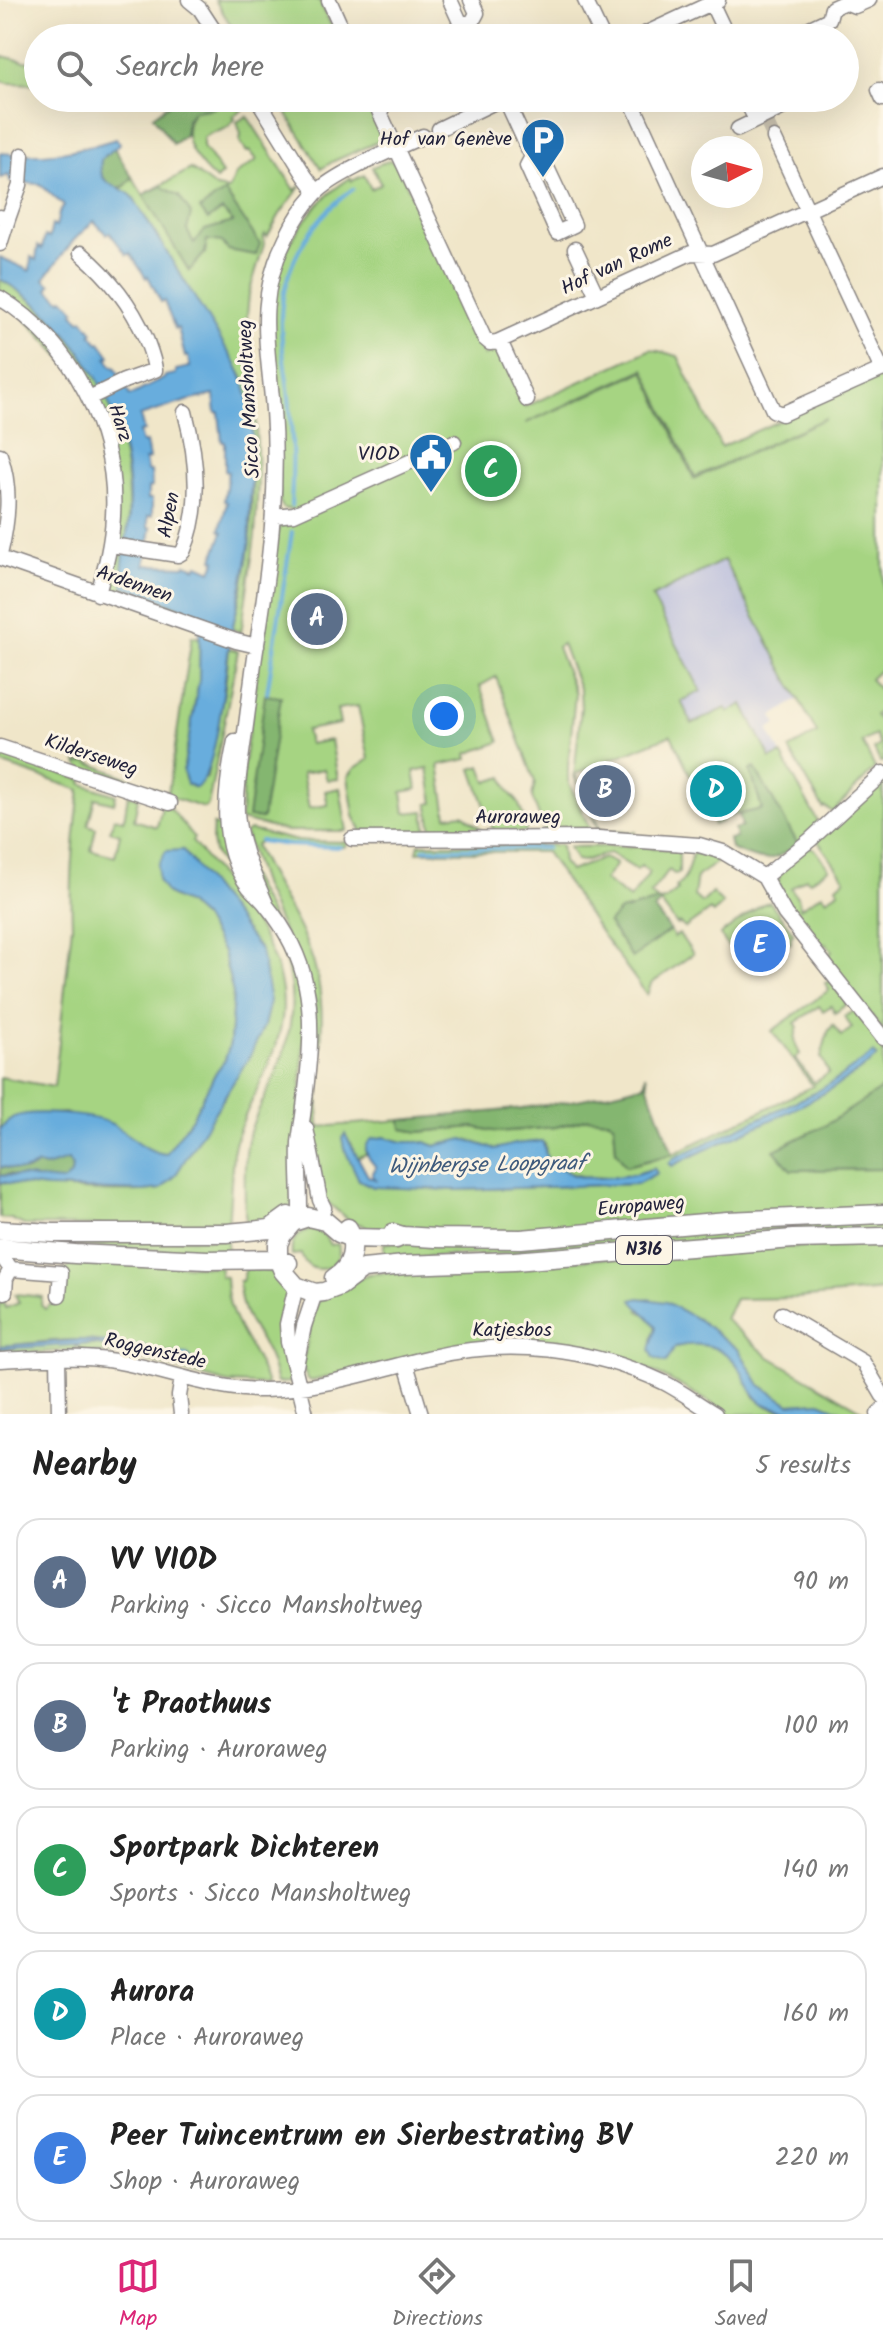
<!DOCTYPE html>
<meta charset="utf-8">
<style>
body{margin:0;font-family:Kalam,sans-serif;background:#f2f2f2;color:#222}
.compass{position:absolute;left:691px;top:136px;width:72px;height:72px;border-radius:50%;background:#fff;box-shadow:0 8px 32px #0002;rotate:84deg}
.you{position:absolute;left:444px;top:716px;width:28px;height:28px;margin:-20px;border:6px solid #fff;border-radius:50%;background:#1a73e8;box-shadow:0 0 0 12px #1a73e833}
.badge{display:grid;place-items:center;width:52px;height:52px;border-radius:50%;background:#db2777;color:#fff;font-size:26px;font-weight:700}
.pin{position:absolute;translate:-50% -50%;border:4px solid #fff;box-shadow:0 2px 8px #0006}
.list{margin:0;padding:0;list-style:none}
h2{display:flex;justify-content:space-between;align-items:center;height:104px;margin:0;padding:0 32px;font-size:34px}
h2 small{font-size:26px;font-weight:400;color:#767676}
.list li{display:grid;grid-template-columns:52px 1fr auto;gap:24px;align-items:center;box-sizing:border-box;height:128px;margin:0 16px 16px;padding:0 16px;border:2px solid #e0e0e0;border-radius:24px}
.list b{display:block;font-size:30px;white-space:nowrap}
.list p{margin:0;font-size:26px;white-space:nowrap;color:#767676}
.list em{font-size:26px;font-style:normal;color:#767676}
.icon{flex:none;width:44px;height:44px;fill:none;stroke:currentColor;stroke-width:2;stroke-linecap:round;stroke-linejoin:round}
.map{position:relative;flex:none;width:883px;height:1414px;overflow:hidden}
.search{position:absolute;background:#fff;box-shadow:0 8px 32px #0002;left:24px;right:24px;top:24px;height:88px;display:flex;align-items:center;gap:20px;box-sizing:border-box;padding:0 28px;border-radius:44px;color:#767676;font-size:30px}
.sheet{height:824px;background:#fff}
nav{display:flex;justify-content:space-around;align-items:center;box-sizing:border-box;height:112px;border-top:2px solid #e0e0e0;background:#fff;font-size:22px;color:#767676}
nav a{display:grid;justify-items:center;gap:4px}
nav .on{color:#db2777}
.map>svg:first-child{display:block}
.industrial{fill:#bfc2dd}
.green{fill:#a6d482;stroke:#647b5e;stroke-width:2;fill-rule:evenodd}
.forest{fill:#84b670;stroke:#536c56;stroke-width:2}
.water{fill:#67addd;stroke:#44688c;stroke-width:2;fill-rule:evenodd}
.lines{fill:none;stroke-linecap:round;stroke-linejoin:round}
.stream{stroke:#67addd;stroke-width:4}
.minor-tunnel{stroke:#c7bfad;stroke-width:14;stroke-dasharray:14 7;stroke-linecap:butt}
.minor-casing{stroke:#898482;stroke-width:17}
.major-casing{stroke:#898482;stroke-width:21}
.minor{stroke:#fff;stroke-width:14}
.major{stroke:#fff;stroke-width:18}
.labels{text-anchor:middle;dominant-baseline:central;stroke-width:6;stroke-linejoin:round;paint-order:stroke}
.shield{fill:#fcf5e5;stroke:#63616e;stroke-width:2}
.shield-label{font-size:18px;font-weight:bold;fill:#22223b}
.poi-label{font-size:20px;fill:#22223b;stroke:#fcf5e5;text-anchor:end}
.street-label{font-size:20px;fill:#22223b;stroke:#fcf5e5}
.water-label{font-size:22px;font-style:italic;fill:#3e5a7c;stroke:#fcf5e5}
</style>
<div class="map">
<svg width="883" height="1414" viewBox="0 0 883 1414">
<rect width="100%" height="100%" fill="#fcf5e5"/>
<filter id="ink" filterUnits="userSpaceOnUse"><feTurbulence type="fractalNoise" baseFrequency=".0125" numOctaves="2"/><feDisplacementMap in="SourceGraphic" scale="16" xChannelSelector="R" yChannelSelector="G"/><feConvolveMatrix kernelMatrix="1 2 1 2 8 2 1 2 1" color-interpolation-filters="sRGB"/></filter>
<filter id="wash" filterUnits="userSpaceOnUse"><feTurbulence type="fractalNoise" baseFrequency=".006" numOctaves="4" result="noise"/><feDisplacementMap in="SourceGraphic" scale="32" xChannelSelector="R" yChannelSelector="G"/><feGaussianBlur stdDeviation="1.8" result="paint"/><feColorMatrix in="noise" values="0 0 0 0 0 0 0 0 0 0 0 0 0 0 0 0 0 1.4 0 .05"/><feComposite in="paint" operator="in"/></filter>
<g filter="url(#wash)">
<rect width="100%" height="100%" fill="#f0e6c9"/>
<path class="industrial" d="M723,560L799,699L773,716L777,724L768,729L781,754L771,759L727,709L692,725L681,701L701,690L652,596Z"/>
<path class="green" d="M215,0H319L330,23L334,25L341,38H239Z
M2,56L23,61L38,62V84L8,83L0,80V63Z
M215,98H236L243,110L233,116L235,119C222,137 215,127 203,138V147L222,174L216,180C196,162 176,136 194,111L214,108Z
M277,98H368L386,138L334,161L321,169Z
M247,116L295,190L301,186L280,214L267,237L265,234L263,238L264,244L249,294L247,316L248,342L256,424L258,481L255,536L241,633H238L239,631L232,629L242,590L250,542L253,472L243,377L132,196L117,188L125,186L132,177L143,195L191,169L216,188L229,190L236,174L257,160L250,151L247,152L240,142L241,134L237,122Z
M390,160L397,164L473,324L467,327L472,338L476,337L484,356L494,351L501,353L525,407L651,349L678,356L721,447L883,374V667L870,679L883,693V708L875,715L880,721L883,719V762H880L874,749L880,745L875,735L862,742L875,768L833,812L825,807L823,808L789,749L817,733L724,560L652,597L701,691L681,701L692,724L726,708L729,712L743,704L771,759L781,754L817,820L818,824L798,844L751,771L762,809L723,818V821L714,825L671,735L575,774L599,828L602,831L635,832V834L600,833L574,776L581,707L580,691L562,644L557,647L575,694L568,766V781L589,827L590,833H548L544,830L532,797L535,782L496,677L480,686L500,742L467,754L468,759L439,765L447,816L463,814L480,828V831L432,832L428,804L434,803L428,768L414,771L417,789L402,792L405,813L424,811L427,832H362L354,816L348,777L355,768L369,759L358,706L337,709L340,724L306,730L309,744L331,740L338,779L327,780L324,769L302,773L309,808L328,805L325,791L340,788L347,831H286L241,820L243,769L278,530L282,524H291V510L283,508L280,502C278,465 275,428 273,391C271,359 267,324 273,292C281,246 311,203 350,178L352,181L364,175L371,189L381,184L372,167ZM644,369L695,477L826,418L694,479L644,371L526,423Z
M0,279C44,304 78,344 103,388H90L0,292Z
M106,394C126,445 131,488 127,543L121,541L117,536L98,406L99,400Z
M119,550H126L121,578L208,608L199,618L200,614L192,611L189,619L107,589C105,578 110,557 119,550Z
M192,636L200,638L199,681L183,771C185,780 186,786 196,787L207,776L225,688L229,650L230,648L238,651L208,805L204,808L80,768L77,762L83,763L84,761L168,793Z
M0,753L83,780L82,784L116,795L114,803L95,798L88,825L96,828L91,850L115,856L120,834L110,831L114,818L124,820L128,795L138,798L134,820L157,827L162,806L171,809L194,838L192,841C233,895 300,959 279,1034C270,1069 250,1101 237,1135L233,1153L228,1227L24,1225L11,1219L0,1218V1182C52,1187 109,1196 161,1189L226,1095L261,951L183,850L167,894L186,903L202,917L223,952L233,993L230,1043L225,1060L216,1072L192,1118L166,1154L156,1153L65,1113L14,1117L0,1129V1077L54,1087L72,925C70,880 74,835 80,790L0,763Z
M481,766L487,782L503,777L509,792L518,802L527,827L525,832H494L472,769Z
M883,779V1031L827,958L832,951L826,944L819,947C806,930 769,894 781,872C787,861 800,854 809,846L815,849L829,868L810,881L806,878L791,888L799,900L800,908L822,894L826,899L839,891L837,886L845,879L817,840Z
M213,825L224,827L284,941L298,975L305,1018L295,1200C281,1221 269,1221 247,1223L245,1215C245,1189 243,1160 249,1135C255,1114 267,1094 276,1073C294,1030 299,986 278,943C262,909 231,885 214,852L212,841Z
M250,830L298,841L347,842V844L344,847L288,845L260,841L255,845C272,885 300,920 313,961C331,1014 315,1072 319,1127L401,1120L402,1129L419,1132L474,1127L498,1132L556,1127L589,1118L608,1120L614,1124L616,1151L626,1166L673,1154L813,1086L772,1031L829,990L825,983L830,981L847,1004L835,1013L831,1006L823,1011L819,1006L795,1023L798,1027C794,1037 794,1044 800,1054L795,1058L814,1083L829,1073L821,1057L828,1032L833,1025L841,1036L852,1028L844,1016L855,1011L883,1047V1088L826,1125L775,1150L792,1170L883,1169V1207L548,1230L466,1232L367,1227L348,1220L325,1200L310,1118L315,1002L263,887L245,833ZM384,1137L403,1142H425L435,1146L468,1140L495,1149L539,1141L545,1144C546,1150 546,1159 549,1163C553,1169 561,1168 566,1171C588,1182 631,1178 654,1168L637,1184L457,1190L423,1189L359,1180L351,1143L357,1158L366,1154V1147Z
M419,844L561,845L563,862L570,871L604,858L616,864L604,880L630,899L650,872L641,866L637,870L609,853L583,861L576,860L569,847L636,846L679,850V873L674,874L669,870L650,894L659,901L665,900L678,890L676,887C691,875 686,867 693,853L703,854L719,861L697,876L694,896L702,903L712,893L723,904L713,913L710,910L685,928L679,923L677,925L659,901L609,922L632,958L670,930L674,937L679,934L693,954L651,984L647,995L601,933L546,852H417Z
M770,902L794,934L791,936V943L783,946H768L754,930L730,949L720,935L763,904Z
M883,1220V1231L542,1253L384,1258V1243Z
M313,1229L325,1236L330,1245L338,1244C341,1255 337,1263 327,1268C314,1271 305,1266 301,1254L292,1255C290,1240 298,1231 313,1229Z
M0,1236L227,1239V1254L0,1242Z
M883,1244V1290L797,1298L735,1299L725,1319L768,1356L868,1414H849L820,1402L790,1404L760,1385L739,1350L699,1320L666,1302L639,1311L651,1317L656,1327L652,1340L675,1347L695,1343L723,1350L738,1365L755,1397L767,1406L791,1414H731L668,1379L622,1357L546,1342L496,1339L311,1381L307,1378L302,1366L315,1305L321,1299L368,1274L743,1249Z
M77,1260L221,1267L220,1276L226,1277C227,1327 254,1341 267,1385L228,1383L129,1356L79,1351L78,1347H75V1350L0,1355V1348C31,1347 64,1342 95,1345C127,1347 163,1362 194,1363L186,1354C151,1354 117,1340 81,1340C55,1339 27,1344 0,1346V1295L6,1308L19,1303L15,1294L42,1297L41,1305L45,1309L62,1296L63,1272Z
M246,1268L274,1272L289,1287L294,1382L277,1383C274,1373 272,1362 267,1352C252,1324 240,1316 239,1281H242Z"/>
<path class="forest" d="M177,98H215L214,108L194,111L187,120L185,135L173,144L153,116Z
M114,148L132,177L125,186L117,188C105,184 98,173 101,160Z
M161,186L179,196L191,214L187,230L194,243L205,230L233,222L222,210L208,220L200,209L225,192L260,244L256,255L228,250L222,242L207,240L205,253L189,271L143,195Z
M265,695L281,697L262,819L248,817Z
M755,768L798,844C768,866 764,861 731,849L729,839L736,838L734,829L742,827L739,814L762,809L750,770Z
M659,901L661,903L654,909L670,930L632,958L608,923L620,911Z
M646,1074L648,1086L673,1154L626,1166L616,1151L614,1124L608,1120L589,1118L556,1127L498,1132L474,1127L419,1132L402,1129L401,1120C483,1112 565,1108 645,1084Z
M883,1088V1169L791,1170L774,1150L826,1125Z
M68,1159L72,1167L71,1175L64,1182L17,1177L10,1174L0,1176V1167L26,1171L38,1165L45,1167Z"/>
<path class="water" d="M116,139L120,143C116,149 106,153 101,160C97,188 118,183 132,196L237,366C258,404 252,462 250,504C249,518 251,532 249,546C244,583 233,618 228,654C224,681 217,774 196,788L187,784L183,771L199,681L200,614L124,587C118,572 129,533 129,514C132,420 84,326 0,279V257L30,271L31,257L36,260L38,246L42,249L45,236L49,238L52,225L56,227L59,213L64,206L40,184L10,182L9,175L0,178V153C45,157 73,152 116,139ZM94,221L106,234L109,232L127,255L130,253L146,278L148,276L161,302L164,301L175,329L178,328L185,357L188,356L190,367L176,370V374L165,376V378L130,396L115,366L113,367L107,358L110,356L100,342L98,343L91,334L93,332L83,319L80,321L73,313L75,310L64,298L61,300L48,289L51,285L44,279L73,241ZM214,395L216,413H219L222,442H225V471L228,472L224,501L227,502L220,530L223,532L213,559L216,560L211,571L198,565L196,568L186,564L185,566L145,565L151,528L148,527V516H152V499H148V488L152,487L151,471H147L145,460L149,459L146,442L142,443L139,432L144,431L140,416L187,401Z
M183,850L261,951L270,1001L264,1026L251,1054L175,1176L161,1189L144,1191L46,1188L0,1182V1176C15,1173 44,1181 64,1181L71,1175L72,1167L68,1160L45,1167L38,1165C17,1176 18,1167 0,1167V1129C4,1126 9,1119 14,1117C32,1109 94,1115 112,1124C130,1134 145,1152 166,1154L192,1118L216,1072L225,1060L230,1043L233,993L223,952L202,917L186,903L167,894L158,880V865L166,851Z
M874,1053L877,1057C820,1105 738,1132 672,1166L669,1163L674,1158L816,1092L836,1080Z
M345,1134L368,1176L377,1180L372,1175L376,1167C368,1158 360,1148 372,1139L384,1137L403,1142H425L435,1146L463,1139L495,1149L515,1144L542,1141C546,1148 545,1159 550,1165C555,1169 556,1167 562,1169C566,1170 569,1174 573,1175C595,1181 633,1177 654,1168L657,1173L637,1184L457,1190L373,1187L359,1180L344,1148L342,1138Z
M639,1298L666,1302L699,1320L739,1350L760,1385L790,1404L820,1402L849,1414C821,1414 789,1414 764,1404C751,1395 747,1382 740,1369C725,1345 700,1341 675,1347L666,1363L654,1358L650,1350L656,1327C650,1315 639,1311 632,1300Z
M81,1340L144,1347L167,1354H187L194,1363L192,1365L165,1358L93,1344L0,1349V1346Z"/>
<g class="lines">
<path class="stream" d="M291,506C293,474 293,441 290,408C288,378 280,347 281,317C283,265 312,218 353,189
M267,693L292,532
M260,841L288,845L340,847
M423,849L547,848"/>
</g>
</g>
<g filter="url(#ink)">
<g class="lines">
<path class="minor-tunnel" d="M767,123L774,138"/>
<g class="minor-casing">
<path id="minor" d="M189,0L200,9L219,38
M329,0L346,38
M450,0L460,22L471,24
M471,0L477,13L471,24
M585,0L603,38
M710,0L728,38
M793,36L829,19L832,8L845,2L855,6L869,0
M636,38L718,0
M879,90L883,99
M257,98L305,176L317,192
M373,98L484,338L490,343L497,342L691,253L713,254L883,176
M505,98L532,157L527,166L557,233L574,225L543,159L532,157
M630,98L773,410L782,414L883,369
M745,98L756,120
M439,129L503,98
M738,129L796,101
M774,138L882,370
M0,217L8,219L0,244
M8,219L20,185L22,155
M575,249L597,296
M81,253C110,278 131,304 146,339C150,350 154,359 155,370L124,381L89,398
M0,298C72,342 118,431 113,516C112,543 105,568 98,594
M500,341L527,400
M0,455C12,489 8,521 0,555
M274,516L294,514L454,442
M111,545L178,555L183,552C202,508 197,457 185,412
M0,558L236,641L257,646
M235,741C225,788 217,846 249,887C254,893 261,898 266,905C285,928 300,956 306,986C314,1025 309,1067 304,1107C303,1119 300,1131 299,1143C298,1165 300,1187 300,1209
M0,747L170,803
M352,839L599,838L699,845L723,852L764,877L785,914L883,1038
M764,877L810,840L883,773
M266,904C253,873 239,846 237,812C236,791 240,768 243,746C248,714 251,682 256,650C269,570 279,491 273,410C268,345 255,300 286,238C293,223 305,205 316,193C337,172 395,149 423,136
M306,1128L320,1200L324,1208
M0,1254L11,1269L61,1273L59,1295
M296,1286L287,1324L288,1342L306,1414
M5,1292L6,1278L11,1269
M782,1314L863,1362L883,1396
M58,1357L59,1414
M0,1360C39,1358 77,1355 115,1361C166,1370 212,1390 264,1390C323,1389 375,1370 431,1357C510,1338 590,1348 663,1382C681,1391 698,1404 715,1414
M406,1364L421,1414
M296,1366L304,1326L315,1293
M181,1414L179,1396L182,1378
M878,1414L883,1409"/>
</g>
<g class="major-casing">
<path id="major" d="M0,1230L53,1233H227L270,1229L288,1216
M393,1233L403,1236L435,1238L521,1239L727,1221L883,1214
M403,1236L396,1239L351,1238L339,1233L325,1221L308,1217L293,1222L282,1235L278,1244V1259L283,1271L296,1286L315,1293L324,1292L340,1286L363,1269L405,1265L514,1261L793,1239L883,1237
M0,1248L75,1254L207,1260L278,1259L288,1263
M334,1278C353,1267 356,1247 348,1228"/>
</g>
<use href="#minor" class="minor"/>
<use href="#major" class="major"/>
</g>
</g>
<defs>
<g id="parking-pin" transform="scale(2.3)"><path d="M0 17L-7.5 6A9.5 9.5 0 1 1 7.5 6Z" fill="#1f6fb2" stroke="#fcf5e5"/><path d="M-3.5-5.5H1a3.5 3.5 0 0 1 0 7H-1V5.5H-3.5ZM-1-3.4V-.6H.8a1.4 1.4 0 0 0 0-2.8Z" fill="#fff"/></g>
<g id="civic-pin" transform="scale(2.3)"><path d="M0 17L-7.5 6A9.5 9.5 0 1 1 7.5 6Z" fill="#1f6fb2" stroke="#fcf5e5"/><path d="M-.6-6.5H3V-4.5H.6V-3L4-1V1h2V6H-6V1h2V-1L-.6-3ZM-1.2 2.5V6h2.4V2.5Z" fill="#fff"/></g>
</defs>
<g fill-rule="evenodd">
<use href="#parking-pin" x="543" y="140"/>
<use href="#civic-pin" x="431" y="455"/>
</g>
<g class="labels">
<rect class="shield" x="616" y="1236" width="56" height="28" rx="6"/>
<g class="shield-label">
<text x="644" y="1250">N316</text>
</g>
<g class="poi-label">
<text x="512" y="140">Hof van Genève</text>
<text x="400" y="455">VIOD</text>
</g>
<g class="street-label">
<text transform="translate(617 265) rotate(-25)">Hof van Rome</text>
<text transform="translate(250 399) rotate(-93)">Sicco Mansholtweg</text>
<text transform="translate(119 423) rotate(72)">Harz</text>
<text transform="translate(170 515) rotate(-79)">Alpen</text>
<text transform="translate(134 585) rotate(19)">Ardennen</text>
<text transform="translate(91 756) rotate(18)">Kilderseweg</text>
<text x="518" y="818">Auroraweg</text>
<text transform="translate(641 1207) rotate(-5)">Europaweg</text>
<text x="512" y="1331">Katjesbos</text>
<text transform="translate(155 1352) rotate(13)">Roggenstede</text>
</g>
<g class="water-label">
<text transform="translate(487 1166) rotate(-1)">Wijnbergse Loopgraaf</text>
</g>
</g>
</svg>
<svg class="compass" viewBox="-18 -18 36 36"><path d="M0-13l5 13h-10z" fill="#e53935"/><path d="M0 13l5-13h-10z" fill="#767676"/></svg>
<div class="you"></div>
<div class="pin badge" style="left:317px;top:619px;background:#5c6f8a">A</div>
<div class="pin badge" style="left:605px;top:791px;background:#5c6f8a">B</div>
<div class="pin badge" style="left:491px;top:471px;background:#2e9e5b">C</div>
<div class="pin badge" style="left:716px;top:791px;background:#0f9aa8">D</div>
<div class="pin badge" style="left:760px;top:946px;background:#3f7fe0">E</div>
<div class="search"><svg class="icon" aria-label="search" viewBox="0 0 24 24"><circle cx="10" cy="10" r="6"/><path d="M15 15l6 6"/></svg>Search here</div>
</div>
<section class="sheet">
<h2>Nearby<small>5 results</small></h2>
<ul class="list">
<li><span class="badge" style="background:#5c6f8a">A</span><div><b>VV VIOD</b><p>Parking · Sicco Mansholtweg</p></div><em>90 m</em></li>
<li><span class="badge" style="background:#5c6f8a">B</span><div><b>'t Praothuus</b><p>Parking · Auroraweg</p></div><em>100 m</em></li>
<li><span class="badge" style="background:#2e9e5b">C</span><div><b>Sportpark Dichteren</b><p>Sports · Sicco Mansholtweg</p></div><em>140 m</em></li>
<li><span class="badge" style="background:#0f9aa8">D</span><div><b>Aurora</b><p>Place · Auroraweg</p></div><em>160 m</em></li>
<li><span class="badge" style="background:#3f7fe0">E</span><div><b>Peer Tuincentrum en Sierbestrating BV</b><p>Shop · Auroraweg</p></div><em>220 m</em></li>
</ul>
</section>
<nav>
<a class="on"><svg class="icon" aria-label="map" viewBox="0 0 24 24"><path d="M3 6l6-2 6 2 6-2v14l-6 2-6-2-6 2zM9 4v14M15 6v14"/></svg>Map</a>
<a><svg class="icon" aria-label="directions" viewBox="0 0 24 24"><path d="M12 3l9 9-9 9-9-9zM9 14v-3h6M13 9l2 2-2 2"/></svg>Directions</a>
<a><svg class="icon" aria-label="saved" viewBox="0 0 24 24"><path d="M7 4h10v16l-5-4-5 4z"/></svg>Saved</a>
</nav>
